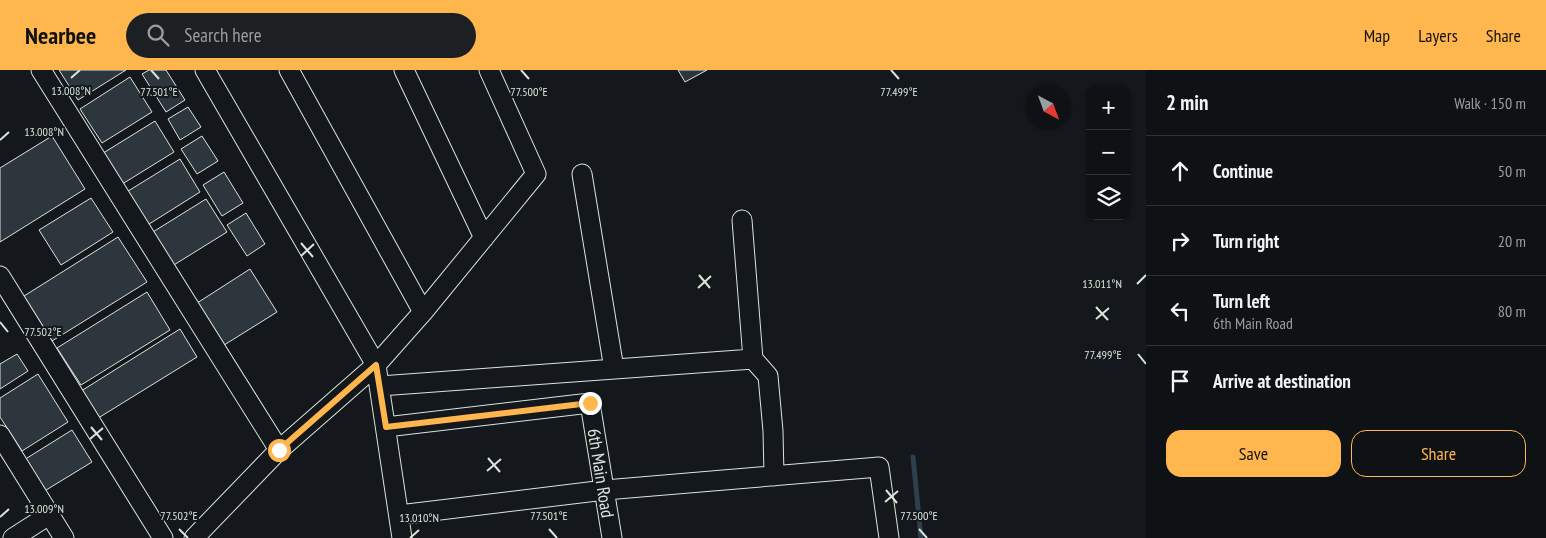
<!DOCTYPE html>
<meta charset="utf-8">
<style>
body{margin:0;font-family:"PT Sans Narrow",sans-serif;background:#1d2022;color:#f1f3f6}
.controls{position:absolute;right:15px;top:15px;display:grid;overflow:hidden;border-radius:10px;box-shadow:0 1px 4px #0004}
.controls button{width:45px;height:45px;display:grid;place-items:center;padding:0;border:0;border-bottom:1px solid #2f3234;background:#0f1215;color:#f1f3f6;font:25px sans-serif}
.compass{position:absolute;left:1026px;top:15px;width:45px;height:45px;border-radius:50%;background:#0f1215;box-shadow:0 1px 4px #0004;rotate:139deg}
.stop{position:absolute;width:15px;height:15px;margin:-11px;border:4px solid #ffb74d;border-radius:50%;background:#fff}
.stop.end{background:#ffb74d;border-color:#fff;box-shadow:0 1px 5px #0008}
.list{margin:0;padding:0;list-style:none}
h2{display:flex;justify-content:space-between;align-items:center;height:65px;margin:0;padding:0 20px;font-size:21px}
h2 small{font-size:16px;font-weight:400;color:#9b9ea0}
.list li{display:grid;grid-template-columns:32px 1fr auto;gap:15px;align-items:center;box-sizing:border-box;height:70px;padding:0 20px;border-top:1px solid #2f3234}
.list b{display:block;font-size:19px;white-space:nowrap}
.list p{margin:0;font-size:16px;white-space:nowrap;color:#9b9ea0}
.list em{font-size:16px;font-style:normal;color:#9b9ea0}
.actions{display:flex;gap:10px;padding:15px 20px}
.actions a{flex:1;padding:11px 0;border:1px solid #ffb74d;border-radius:15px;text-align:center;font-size:18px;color:#ffb74d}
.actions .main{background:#ffb74d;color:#111}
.icon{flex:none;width:28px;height:28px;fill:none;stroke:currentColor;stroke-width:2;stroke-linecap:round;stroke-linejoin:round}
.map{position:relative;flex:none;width:1146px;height:468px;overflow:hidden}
header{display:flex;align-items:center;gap:30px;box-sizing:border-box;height:70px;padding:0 25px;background:#ffb74d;color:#111}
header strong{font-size:24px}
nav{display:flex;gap:28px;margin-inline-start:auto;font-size:18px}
.search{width:350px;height:45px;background:#1d2022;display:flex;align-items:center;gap:12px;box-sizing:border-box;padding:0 18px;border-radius:28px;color:#9b9ea0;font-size:19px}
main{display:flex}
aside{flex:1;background:#0f1215}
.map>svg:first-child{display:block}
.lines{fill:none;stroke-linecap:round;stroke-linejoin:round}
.stream{stroke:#2f3f4d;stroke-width:5}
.building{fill:#2c363c;stroke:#d8e6dc}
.minor-casing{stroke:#d8e6dc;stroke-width:21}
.minor{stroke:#14181c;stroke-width:19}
.route{stroke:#ffb74d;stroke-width:6}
.ticks{fill:none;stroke:#d8e6dc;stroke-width:2}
.labels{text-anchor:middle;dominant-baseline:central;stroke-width:4;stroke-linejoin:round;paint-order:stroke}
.street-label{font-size:18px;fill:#d8e6dc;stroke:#14181c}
.ticks-label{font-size:12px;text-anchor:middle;fill:#d8e6dc;stroke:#14181c;stroke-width:4;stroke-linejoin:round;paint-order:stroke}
</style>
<header>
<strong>Nearbee</strong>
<div class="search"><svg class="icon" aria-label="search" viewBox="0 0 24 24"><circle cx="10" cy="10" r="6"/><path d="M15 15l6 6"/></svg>Search here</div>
<nav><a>Map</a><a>Layers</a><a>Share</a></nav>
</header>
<main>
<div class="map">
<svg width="1146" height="468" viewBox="0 0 1146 468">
<rect width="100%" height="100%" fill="#14181c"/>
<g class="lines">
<path class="stream" d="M913,387L921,468"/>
</g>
<path class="building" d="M59,0H126L78,30Z
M149,0H166L185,30L166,42L142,4Z
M678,0H707L685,12Z
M130,7L152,42L102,73L80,39Z
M188,37L201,57L180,70L168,49Z
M155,51L174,82L119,116L100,85Z
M52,66L85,119L0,172V98Z
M202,66L218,91L197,104L181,79Z
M180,89L200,122L146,156L125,123Z
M224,102L243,133L222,146L203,115Z
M91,128L113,162L61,195L39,160Z
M206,129L227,162L169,198L148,165Z
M246,143L265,174L247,186L227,155Z
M118,167L147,212L52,271L24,226Z
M250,199L277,242L221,277L194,235Z
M147,222L170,260L81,315L57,278Z
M180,259L197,287L95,350L78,323Z
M17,284L28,301L0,319V294Z
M38,304L68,352L22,381L0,347V328Z
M72,360L92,392L38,425L19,393Z"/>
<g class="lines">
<g class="minor-casing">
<path id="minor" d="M41,0L279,380
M205,0L376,295L402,468
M289,0L423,242
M404,0L484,168
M582,104L614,299
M742,150L753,289
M0,206L163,468
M380,316L753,289L768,306L773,361L774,406
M386,357L590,333L612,468
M0,365L64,468
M399,445L605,420L879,397L889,468
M13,468L49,445
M194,468L279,380L376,295L423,242L536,104L489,0"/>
</g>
<use href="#minor" class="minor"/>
</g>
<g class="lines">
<path class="route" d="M279,380L376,295L386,357L590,333"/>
</g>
<path class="ticks" d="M151,0L159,9M521,0L529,9M891,0L899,9M71,8L80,0M0,70L9,62M301,173L313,187M301,186L314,174M699,205L710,218M1137,214L1146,205M698,218L711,206M1096,237L1108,250M1096,249L1109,238M0,252L8,262M1138,284L1146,294M91,357L102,370M90,369L103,358M488,388L500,402M487,401L501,389M886,420L897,433M885,432L898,421M0,447L9,439M179,459L188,468M549,459L557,468M919,459L927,468M410,468L419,460"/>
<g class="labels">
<g class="street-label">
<text transform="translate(601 403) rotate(81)">6th Main Road</text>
</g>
</g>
<g class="ticks-label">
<text x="71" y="25">13.008°N</text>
<text x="899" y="26">77.499°E</text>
<text x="159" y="26">77.501°E</text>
<text x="529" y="26">77.500°E</text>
<text x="44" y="66">13.008°N</text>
<text x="1102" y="218">13.011°N</text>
<text x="43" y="266">77.502°E</text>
<text x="1103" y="289">77.499°E</text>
<text x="44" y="443">13.009°N</text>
<text x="179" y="450">77.502°E</text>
<text x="549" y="450">77.501°E</text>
<text x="919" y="450">77.500°E</text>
<text x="419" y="452">13.010°N</text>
</g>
</svg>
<div class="controls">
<button>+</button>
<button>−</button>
<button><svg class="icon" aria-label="layers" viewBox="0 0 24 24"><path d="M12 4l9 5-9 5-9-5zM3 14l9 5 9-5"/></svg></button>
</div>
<svg class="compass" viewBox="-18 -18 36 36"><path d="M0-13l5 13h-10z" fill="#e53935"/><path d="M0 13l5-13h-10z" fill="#9b9ea0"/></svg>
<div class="stop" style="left:279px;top:380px"></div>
<div class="stop end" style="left:590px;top:333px"></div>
</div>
<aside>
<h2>2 min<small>Walk · 150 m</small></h2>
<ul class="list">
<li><svg class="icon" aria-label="ahead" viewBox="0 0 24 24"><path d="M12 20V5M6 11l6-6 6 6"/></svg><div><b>Continue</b></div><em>50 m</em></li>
<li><svg class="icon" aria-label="right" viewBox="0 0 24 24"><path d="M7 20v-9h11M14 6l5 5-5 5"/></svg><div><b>Turn right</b></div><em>20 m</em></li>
<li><svg class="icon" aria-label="left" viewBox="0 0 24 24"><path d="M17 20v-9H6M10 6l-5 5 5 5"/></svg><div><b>Turn left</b><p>6th Main Road</p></div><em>80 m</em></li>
<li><svg class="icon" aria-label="arrive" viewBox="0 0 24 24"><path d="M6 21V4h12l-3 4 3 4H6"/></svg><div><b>Arrive at destination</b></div></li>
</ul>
<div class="actions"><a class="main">Save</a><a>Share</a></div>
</aside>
</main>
